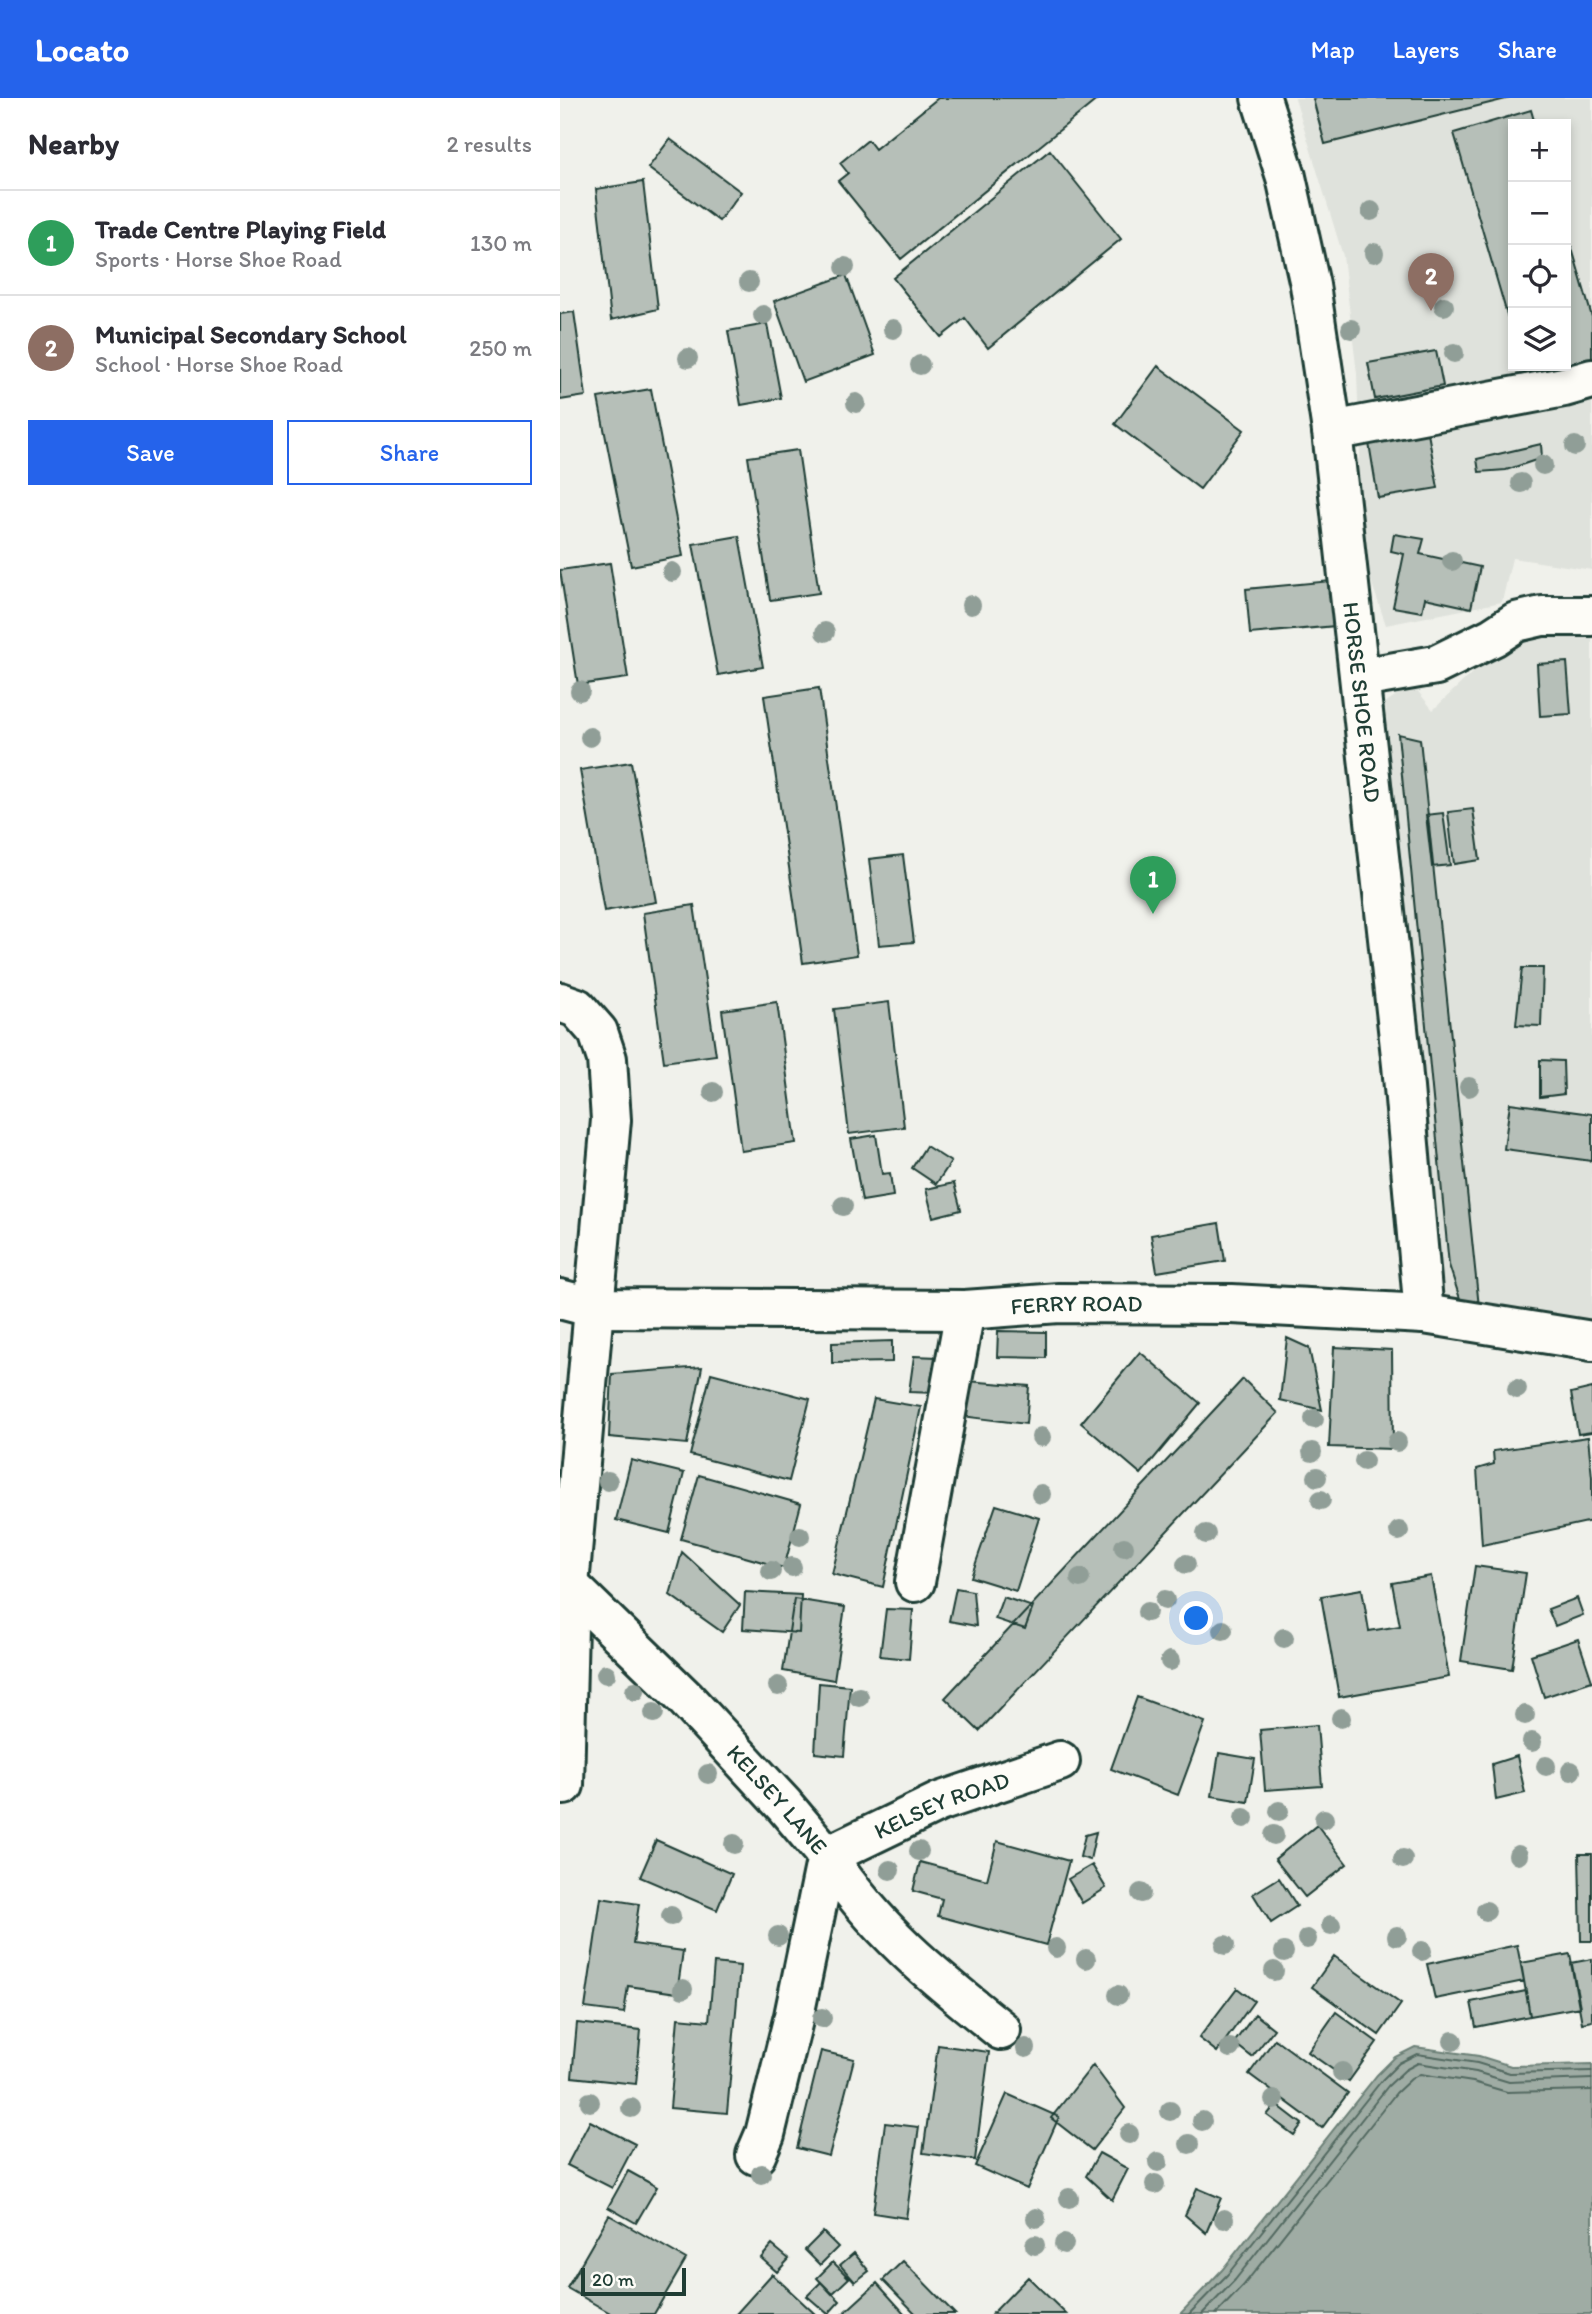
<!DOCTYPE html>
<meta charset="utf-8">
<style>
body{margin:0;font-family:Itim,sans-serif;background:#f2f2f3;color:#2b2b33}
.controls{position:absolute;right:21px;top:21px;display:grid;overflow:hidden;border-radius:0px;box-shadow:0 4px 10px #0003}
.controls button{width:63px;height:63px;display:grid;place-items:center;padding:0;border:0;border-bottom:2px solid #e1e1e2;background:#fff;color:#2b2b33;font:35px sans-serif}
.scale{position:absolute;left:21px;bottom:18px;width:105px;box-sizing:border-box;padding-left:7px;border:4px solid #1f3d34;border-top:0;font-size:19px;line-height:24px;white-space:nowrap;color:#1f3d34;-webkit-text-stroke:5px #fdfcf7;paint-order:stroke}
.you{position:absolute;left:637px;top:1521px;width:24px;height:24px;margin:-18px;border:5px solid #fff;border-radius:50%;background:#1a73e8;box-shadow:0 0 0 10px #1a73e833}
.badge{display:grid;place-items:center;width:46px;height:46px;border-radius:50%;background:#2563eb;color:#fff;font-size:23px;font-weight:700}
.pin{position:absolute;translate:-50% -58px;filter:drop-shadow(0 2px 4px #0008)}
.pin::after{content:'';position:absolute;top:37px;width:24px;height:21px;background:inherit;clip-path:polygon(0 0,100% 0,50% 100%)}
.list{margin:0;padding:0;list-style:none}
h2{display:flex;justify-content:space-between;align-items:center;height:91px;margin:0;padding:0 28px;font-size:30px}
h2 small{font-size:23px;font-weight:400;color:#7c7c81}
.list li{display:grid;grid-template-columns:46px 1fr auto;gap:21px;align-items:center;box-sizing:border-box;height:105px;padding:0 28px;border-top:2px solid #e1e1e2}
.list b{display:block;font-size:26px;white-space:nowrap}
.list p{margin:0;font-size:23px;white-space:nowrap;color:#7c7c81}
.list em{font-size:23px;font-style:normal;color:#7c7c81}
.actions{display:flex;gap:14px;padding:21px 28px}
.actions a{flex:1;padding:16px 0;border:2px solid #2563eb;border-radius:0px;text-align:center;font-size:24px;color:#2563eb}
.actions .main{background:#2563eb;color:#fff}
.icon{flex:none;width:38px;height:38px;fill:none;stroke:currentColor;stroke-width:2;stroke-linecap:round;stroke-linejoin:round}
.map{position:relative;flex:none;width:1032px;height:2216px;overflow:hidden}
header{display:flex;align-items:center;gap:42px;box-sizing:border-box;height:98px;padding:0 35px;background:#2563eb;color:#fff}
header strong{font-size:33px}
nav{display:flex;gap:38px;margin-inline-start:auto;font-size:24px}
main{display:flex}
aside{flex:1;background:#fff}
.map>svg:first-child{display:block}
.built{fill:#dfe2dc;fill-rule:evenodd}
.water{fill:#9faca4;stroke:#6c8077;stroke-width:2}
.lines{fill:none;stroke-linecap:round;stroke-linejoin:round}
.shore{stroke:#526961;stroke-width:2}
.building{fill:#b6bfb8;stroke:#1f3d34;stroke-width:2}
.minor-casing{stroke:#1f3d34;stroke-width:44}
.minor{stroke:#fdfcf7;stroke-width:38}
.tree{fill:#909e97}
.labels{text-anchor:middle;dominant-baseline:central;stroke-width:5;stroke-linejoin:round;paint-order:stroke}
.street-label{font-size:23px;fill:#1f3d34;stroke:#fdfcf7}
</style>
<header>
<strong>Locato</strong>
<nav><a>Map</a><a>Layers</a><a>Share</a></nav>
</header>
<main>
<aside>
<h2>Nearby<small>2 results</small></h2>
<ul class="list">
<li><span class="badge" style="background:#2e9e5b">1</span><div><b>Trade Centre Playing Field</b><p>Sports · Horse Shoe Road</p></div><em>130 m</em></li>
<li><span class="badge" style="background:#8d6e63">2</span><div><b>Municipal Secondary School</b><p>School · Horse Shoe Road</p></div><em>250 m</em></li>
</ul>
<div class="actions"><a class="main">Save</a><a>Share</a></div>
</aside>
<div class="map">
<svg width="1032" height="2216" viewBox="0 0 1032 2216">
<rect width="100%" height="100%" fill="#f0f1eb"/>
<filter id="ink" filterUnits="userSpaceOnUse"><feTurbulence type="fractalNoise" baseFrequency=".0143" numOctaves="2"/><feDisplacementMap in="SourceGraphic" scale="14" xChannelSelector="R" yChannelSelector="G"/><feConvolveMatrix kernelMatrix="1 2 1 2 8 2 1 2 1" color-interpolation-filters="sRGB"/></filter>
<g filter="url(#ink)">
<path class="built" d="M735,0H1032V472L952,460L942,504L826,527L808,474L794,374L800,357L797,276L783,158ZM953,26H1006V268H953Z
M1032,521V1240L849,1194L856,972L825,605L852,586L873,612L957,532Z"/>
<path class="water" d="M855,1949L919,1958L951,1968L1032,1966V2216H620L662,2172L817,1977L835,1959Z"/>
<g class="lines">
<path class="shore" d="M629,2216L668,2176L822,1982L839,1965L857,1956L917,1965L950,1975L1032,1973
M642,2216L675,2182L828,1988L845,1972L858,1965L916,1974L949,1984L1032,1981
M656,2216L683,2188L836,1995L851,1981L860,1976L913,1984L947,1994L1032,1992"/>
</g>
<path class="building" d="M378,0H539L341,161L278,83L288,75L280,65L308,42L315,51Z
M757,0H950L765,46L753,1Z
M971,12L975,26H953V237L894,35Z
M110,41L181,94L159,123L88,70Z
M490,52L561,141L428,250L405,220L381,239L333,180Z
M83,84L98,211L51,222L36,91Z
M1006,130L1032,219V264L967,283L962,268H1006Z
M286,177L315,257L243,284L214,203Z
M14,214L26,298L0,302V216Z
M207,226L221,300L181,307L168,233Z
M876,253L883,288L815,301L808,265Z
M598,268L684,332L640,391L555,326Z
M91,291L123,458L71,468L38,300Z
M868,335L878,390L818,400L809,345Z
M981,346L982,360L946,372L919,374L917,361Z
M238,352L259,495L210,502L188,359Z
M834,436L864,441L860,456L920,469L911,510L865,500L862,514L833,509L844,456L831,453Z
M179,438L203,569L158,577L133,446Z
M50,465L68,580L18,587L0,472Z
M771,483L775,528L690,536L686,491Z
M1007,564L1011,616L980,618L977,566Z
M259,590L297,857L243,865L204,598Z
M838,636L860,641L919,1209L907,1222L889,1167Z
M71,664L96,804L44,813L20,672Z
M913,711L920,762L894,766L888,714Z
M883,715L890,767L872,769L866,717Z
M343,757L354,844L319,847L309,761Z
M134,807L156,957L104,964L83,815Z
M962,870H983L981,928L956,927Z
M217,904L236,1045L181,1053L162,912Z
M329,904L344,1029L289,1036L274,911Z
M980,962L1003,963L1004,996L980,999Z
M950,1005L1032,1016V1063L944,1051Z
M316,1037L322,1076L330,1075L333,1098L302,1103L291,1041Z
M366,1048L391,1064L376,1086L352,1070Z
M394,1085L401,1112L373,1119L366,1091Z
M659,1125L665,1163L597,1174L591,1137Z
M438,1233L486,1234V1260L437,1259Z
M727,1240L749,1250L762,1312L720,1302Z
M332,1243V1264L272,1265V1245Z
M774,1249L832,1252L833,1351L769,1349Z
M580,1254L640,1305L581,1376L521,1325Z
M354,1258L378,1259L375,1295L349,1294Z
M142,1269L127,1346L49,1339L52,1276Z
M151,1275L250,1301L229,1383L130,1357Z
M683,1281L718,1315L419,1633L385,1600Z
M407,1283L469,1288L466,1326L401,1318Z
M1032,1290V1334L1018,1336L1011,1295Z
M314,1301L361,1309L323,1489L272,1476Z
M1028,1339L1032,1379V1423L922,1447L917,1371L934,1366L933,1353Z
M71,1362L124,1375L109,1435L56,1422Z
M139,1377L241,1406L224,1470L121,1441Z
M436,1407L479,1420L456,1493L411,1479Z
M122,1454L180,1507L162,1534L110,1497Z
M915,1468L966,1475L952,1571L901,1563Z
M871,1478L889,1579L779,1599L761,1498L802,1491L809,1533L840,1528L832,1485Z
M396,1490L413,1493L416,1528L389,1523Z
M185,1494L241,1497L239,1535L183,1531Z
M443,1499L473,1509L465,1531L435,1521Z
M1017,1500L1023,1517L995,1528L988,1511Z
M234,1501L285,1509L274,1582L223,1573Z
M326,1511L353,1512L349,1561L320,1558Z
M1018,1541L1032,1583L984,1599L971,1557Z
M259,1585L290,1588L284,1658L255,1655Z
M577,1599L645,1624L618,1697L551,1671Z
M757,1627L762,1688L705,1692L700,1632Z
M659,1655L695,1661L688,1704L652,1698Z
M957,1658L965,1695L936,1702L932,1666Z
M757,1727L787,1766L745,1799L715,1761Z
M536,1734L530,1762L520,1759L525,1737Z
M96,1742L172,1776L157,1812L80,1779Z
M437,1743L509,1763L486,1847L378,1818L382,1801L353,1793L360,1764L427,1782Z
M1019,1756H1032V1843H1021Z
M532,1767L546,1790L522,1805L508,1781Z
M719,1780L737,1808L711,1825L693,1796Z
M41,1800L79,1806L73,1846L123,1853L117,1895L68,1888L64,1915L25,1910Z
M957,1847L964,1883L875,1901L867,1866Z
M1010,1856L1020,1909L970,1918L961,1865Z
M774,1858L841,1906L819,1937L752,1889Z
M1032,1861V1923L1022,1925L1011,1865Z
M154,1865L180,1868L167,2015L110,2010L118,1920L149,1923Z
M677,1890L694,1903L657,1954L639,1940Z
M966,1893L970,1918L916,1929L911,1904Z
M776,1914L817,1944L789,1983L748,1954Z
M695,1916L714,1931L692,1959L674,1945Z
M17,1925L81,1932L76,1986L12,1979Z
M715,1941L788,1995L762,2030L689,1976Z
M378,1947L429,1954L415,2062L363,2055Z
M261,1953L294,1961L269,2058L237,2050Z
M533,1967L565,2010L532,2052L491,2020Z
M447,1996L499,2019L467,2091L415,2068Z
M716,2006L742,2026L734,2037L707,2017Z
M30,2023L75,2046L52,2090L7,2067Z
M325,2025L359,2029L346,2120L313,2115Z
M539,2055L568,2071L552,2102L526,2078Z
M68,2073L97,2089L76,2125L48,2109Z
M637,2090L661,2100L646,2135L625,2117Z
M49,2117L126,2161L94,2216H52L7,2190Z
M263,2134L278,2149L260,2167L245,2152Z
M212,2147L229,2161L217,2174L201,2160Z
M294,2155L309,2173L295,2184L280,2167Z
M343,2163L395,2216H356L323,2182Z
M273,2164L289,2180L272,2196L257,2180Z
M212,2176L255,2216H176Z
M468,2179L506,2216H432Z
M261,2184L280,2203L268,2216L247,2198Z
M317,2185L345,2216H283Z"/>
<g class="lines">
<g class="minor-casing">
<g id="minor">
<path id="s1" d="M701,0L726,79L750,187L772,333L842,967L864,1216"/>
<path d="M772,333L1004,289L1032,281"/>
<path d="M801,580L876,567L933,539L956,524L982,518H1032"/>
<path d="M0,904L17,910L38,934L47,961L51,1022L9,1487L4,1687"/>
<path id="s2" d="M0,1201L34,1210L405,1212L499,1205L672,1206L864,1216L1032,1243"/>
<path d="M355,1484L405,1212"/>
<path id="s3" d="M9,1487L125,1600L224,1707L267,1758L234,1918L205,2036L196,2057"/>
<path id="s4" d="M441,1932C373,1878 315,1831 267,1758L379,1704L500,1663"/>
</g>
</g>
<use href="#minor" class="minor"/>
</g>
<g class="tree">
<circle cx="811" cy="113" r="10"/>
<circle cx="814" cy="155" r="10"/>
<circle cx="285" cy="169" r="10"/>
<circle cx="189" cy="184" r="10"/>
<circle cx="884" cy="208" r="10"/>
<circle cx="203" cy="217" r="10"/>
<circle cx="333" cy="231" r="10"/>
<circle cx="791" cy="231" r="10"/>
<circle cx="894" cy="255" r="10"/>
<circle cx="128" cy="260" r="10"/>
<circle cx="360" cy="267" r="10"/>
<circle cx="296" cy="305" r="10"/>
<circle cx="1015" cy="348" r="10"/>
<circle cx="983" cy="367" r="10"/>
<circle cx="961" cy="385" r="10"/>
<circle cx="892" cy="463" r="10"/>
<circle cx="112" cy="474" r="10"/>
<circle cx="411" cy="507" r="10"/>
<circle cx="265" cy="534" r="10"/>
<circle cx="20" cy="593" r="10"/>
<circle cx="30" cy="639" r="10"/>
<circle cx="909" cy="989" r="10"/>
<circle cx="153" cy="994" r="10"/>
<circle cx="283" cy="1108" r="10"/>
<circle cx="957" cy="1291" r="10"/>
<circle cx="754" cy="1321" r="10"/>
<circle cx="481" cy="1339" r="10"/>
<circle cx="837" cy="1344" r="10"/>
<circle cx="752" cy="1354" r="10"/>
<circle cx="804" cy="1363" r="10"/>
<circle cx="757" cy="1379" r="10"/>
<circle cx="48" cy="1383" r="10"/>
<circle cx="481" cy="1396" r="10"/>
<circle cx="761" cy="1402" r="10"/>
<circle cx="839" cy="1433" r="10"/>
<circle cx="646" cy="1436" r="10"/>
<circle cx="240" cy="1438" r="10"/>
<circle cx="564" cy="1449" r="10"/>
<circle cx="626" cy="1466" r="10"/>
<circle cx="232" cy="1469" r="10"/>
<circle cx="211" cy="1473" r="10"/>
<circle cx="520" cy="1480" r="10"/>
<circle cx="605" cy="1502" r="10"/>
<circle cx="587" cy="1514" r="10"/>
<circle cx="663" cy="1532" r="10"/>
<circle cx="724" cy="1540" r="10"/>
<circle cx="610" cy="1563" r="10"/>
<circle cx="46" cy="1576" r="10"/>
<circle cx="218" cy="1588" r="10"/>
<circle cx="75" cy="1593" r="10"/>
<circle cx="299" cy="1599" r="10"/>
<circle cx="94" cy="1615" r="10"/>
<circle cx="965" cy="1617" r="10"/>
<circle cx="781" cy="1620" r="10"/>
<circle cx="972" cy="1644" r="10"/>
<circle cx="986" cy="1668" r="10"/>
<circle cx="1011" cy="1673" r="10"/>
<circle cx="148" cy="1676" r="10"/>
<circle cx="719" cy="1713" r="10"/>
<circle cx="684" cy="1720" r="10"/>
<circle cx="764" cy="1721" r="10"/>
<circle cx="714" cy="1737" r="10"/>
<circle cx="174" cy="1746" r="10"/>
<circle cx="359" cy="1753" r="10"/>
<circle cx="958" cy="1757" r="10"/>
<circle cx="843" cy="1761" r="10"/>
<circle cx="330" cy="1772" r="10"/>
<circle cx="581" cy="1795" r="10"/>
<circle cx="926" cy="1813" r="10"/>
<circle cx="111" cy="1818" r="10"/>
<circle cx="771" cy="1827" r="10"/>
<circle cx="218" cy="1838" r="10"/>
<circle cx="837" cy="1838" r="10"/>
<circle cx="747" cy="1841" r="10"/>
<circle cx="665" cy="1847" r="10"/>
<circle cx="496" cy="1850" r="10"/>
<circle cx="862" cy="1853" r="10"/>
<circle cx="724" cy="1854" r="10"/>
<circle cx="526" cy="1861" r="10"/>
<circle cx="714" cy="1873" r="10"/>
<circle cx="123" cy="1891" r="10"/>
<circle cx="558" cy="1897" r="10"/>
<circle cx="262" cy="1920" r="10"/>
<circle cx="893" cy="1943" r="10"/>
<circle cx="466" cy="1950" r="10"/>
<circle cx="670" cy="1950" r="10"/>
<circle cx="782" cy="1974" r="10"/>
<circle cx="714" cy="2002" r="10"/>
<circle cx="30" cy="2004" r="10"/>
<circle cx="71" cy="2010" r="10"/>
<circle cx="610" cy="2013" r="10"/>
<circle cx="642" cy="2023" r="10"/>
<circle cx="569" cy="2036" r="10"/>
<circle cx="629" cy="2046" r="10"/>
<circle cx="598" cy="2064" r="10"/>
<circle cx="201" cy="2076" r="10"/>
<circle cx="595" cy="2086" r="10"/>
<circle cx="509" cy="2100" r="10"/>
<circle cx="476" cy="2120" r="10"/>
<circle cx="664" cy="2121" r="10"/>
<circle cx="504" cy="2146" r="10"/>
<circle cx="475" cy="2147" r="10"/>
</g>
</g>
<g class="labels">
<g class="street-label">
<text stroke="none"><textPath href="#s1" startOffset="614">HORSE SHOE ROAD</textPath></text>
<text stroke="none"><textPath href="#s2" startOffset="518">FERRY ROAD</textPath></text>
<text stroke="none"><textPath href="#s3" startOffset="299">KELSEY LANE</textPath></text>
<text stroke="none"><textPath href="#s4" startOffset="373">KELSEY ROAD</textPath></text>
</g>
</g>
</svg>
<div class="controls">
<button>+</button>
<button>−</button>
<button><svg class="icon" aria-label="locate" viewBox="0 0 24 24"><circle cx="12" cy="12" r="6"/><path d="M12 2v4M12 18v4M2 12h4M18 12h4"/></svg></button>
<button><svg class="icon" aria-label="layers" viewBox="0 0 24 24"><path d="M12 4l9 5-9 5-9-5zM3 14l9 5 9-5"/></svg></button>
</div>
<div class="scale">20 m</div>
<div class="you"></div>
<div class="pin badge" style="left:593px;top:816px;background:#2e9e5b">1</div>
<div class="pin badge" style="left:871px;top:213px;background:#8d6e63">2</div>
</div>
</main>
